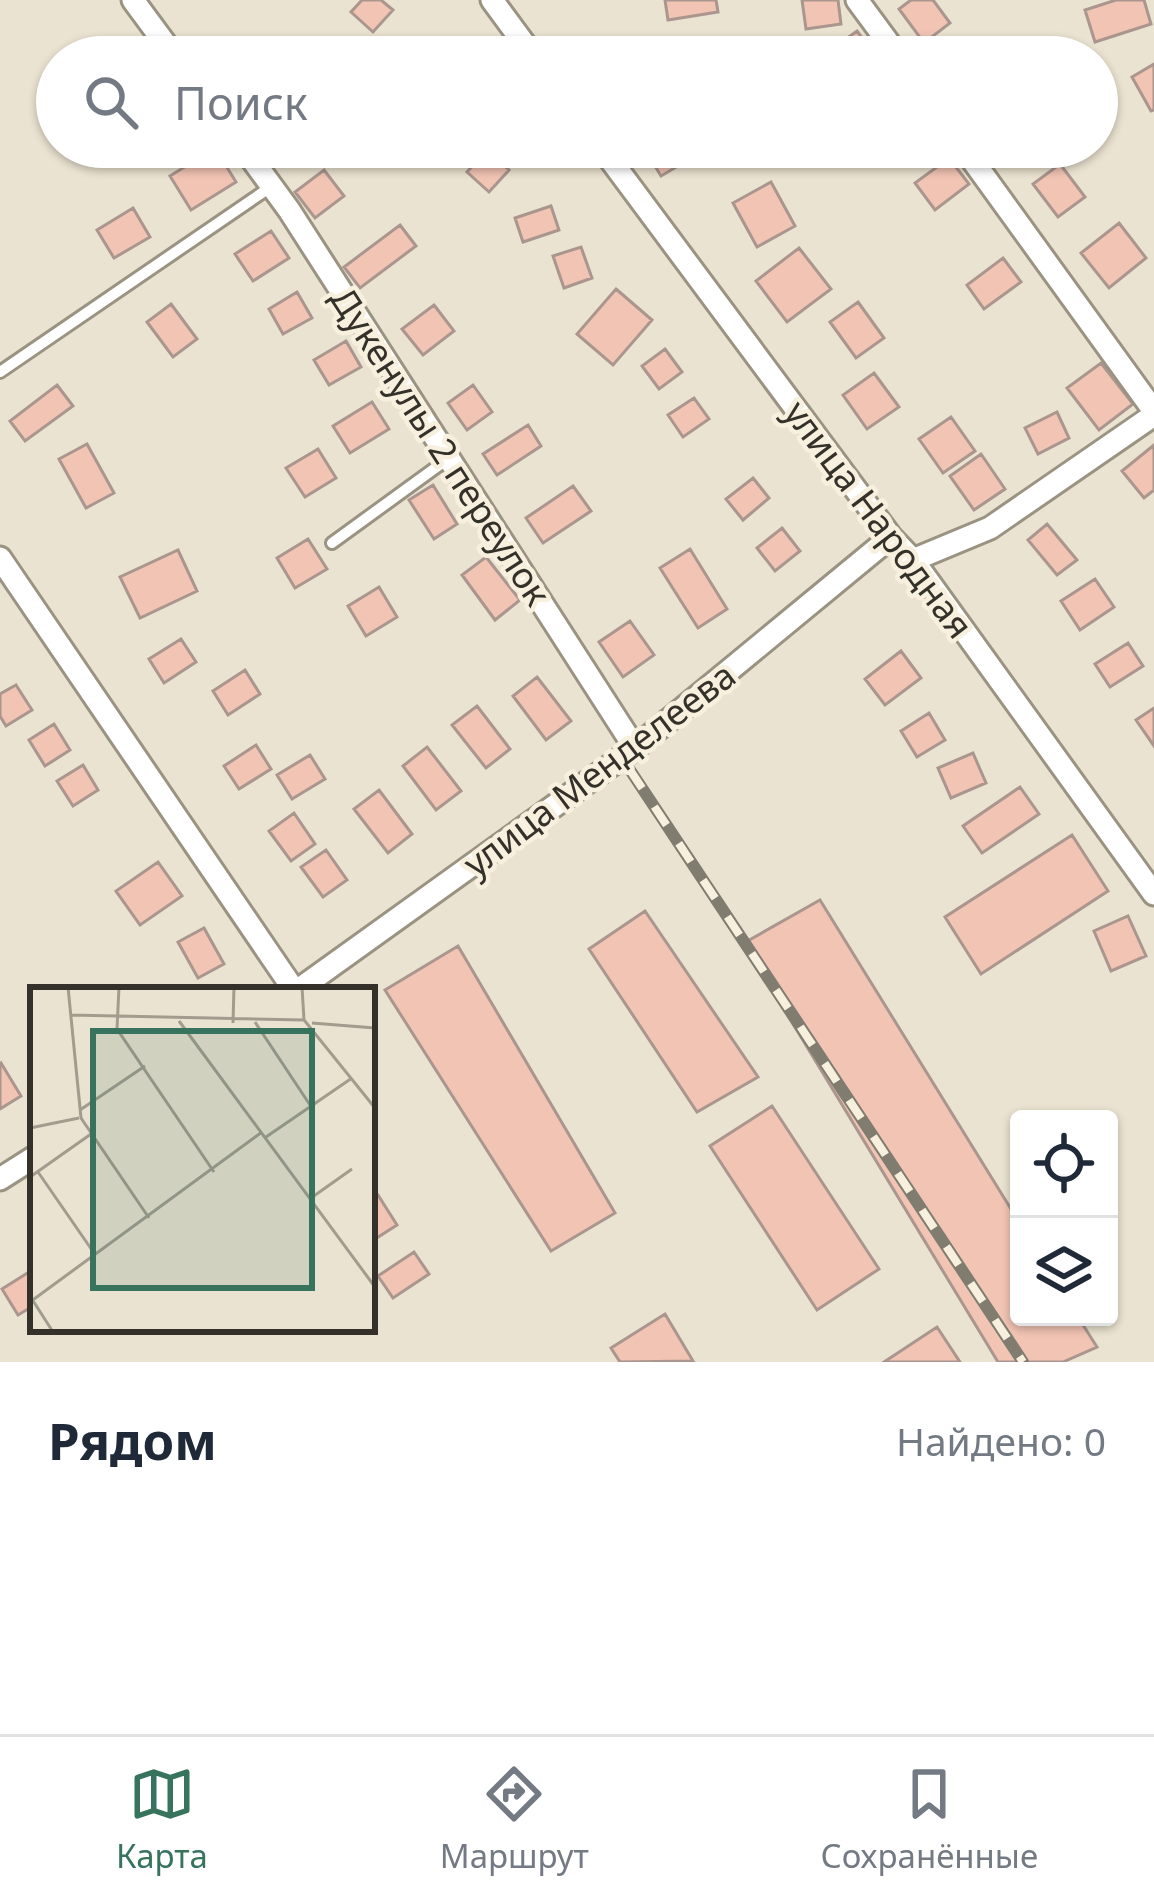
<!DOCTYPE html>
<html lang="ru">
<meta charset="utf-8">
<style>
body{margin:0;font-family:"Noto Sans",sans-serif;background:#f6f6f7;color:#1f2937}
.controls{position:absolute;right:36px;bottom:36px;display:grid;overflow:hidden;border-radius:12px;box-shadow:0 3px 9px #0004}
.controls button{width:108px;height:108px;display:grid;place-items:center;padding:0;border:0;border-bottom:3px solid #e0e1e3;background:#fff;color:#1f2937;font:60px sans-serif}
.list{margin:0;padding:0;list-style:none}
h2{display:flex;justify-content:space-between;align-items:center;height:156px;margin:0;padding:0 48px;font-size:51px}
h2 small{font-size:39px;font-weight:400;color:#747a83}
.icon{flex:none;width:66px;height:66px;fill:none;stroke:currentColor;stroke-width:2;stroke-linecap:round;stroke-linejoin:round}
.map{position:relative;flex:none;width:1154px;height:1362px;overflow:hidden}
.search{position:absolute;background:#fff;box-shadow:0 3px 9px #0004;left:36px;right:36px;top:36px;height:132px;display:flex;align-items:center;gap:30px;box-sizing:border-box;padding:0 42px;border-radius:66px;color:#747a83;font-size:45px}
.sheet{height:372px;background:#fff}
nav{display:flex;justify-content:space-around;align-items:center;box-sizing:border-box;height:168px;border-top:3px solid #e0e1e3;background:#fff;font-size:33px;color:#747a83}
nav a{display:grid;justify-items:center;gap:6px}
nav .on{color:#37735d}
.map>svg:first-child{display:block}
.building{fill:#f2c4b3;stroke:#aa968f;stroke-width:3}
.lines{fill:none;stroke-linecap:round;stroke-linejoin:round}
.lane-casing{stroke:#9a9382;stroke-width:16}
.street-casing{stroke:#9a9382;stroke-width:27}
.lane{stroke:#fff;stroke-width:10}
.street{stroke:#fff;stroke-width:21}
.rail-casing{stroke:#817c70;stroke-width:12}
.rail{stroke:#f8f0de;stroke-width:8;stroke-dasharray:22;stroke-linecap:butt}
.labels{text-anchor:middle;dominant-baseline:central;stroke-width:9;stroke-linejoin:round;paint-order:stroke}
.street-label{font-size:36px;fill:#34312a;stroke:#f8f0de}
.inset-road{fill:none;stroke:#a29c8e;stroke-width:3}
.view{fill:#37735d;fill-opacity:0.15;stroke:#37735d;stroke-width:6}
.inset-edge{fill:none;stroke:#34312a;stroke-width:6}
</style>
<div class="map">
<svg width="1154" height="1362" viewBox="0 0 1154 1362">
<rect width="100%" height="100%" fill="#ebe3d1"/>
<path class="building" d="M362,0H381L393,10L373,32L351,12Z
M665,0H716L718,12L668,20Z
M802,0H838L841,24L806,29Z
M911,0H933L950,23L924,43L899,9Z
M1116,0H1144L1151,24L1095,42L1085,10Z
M857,31L876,57H833L829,51Z
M139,44L146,57H118Z
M1074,44L1075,57H1023V48Z
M1154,64V110L1151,111L1132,77Z
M676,147H710L661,176L652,161Z
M215,148L236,182L191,210L170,176Z
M487,150L509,170L489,192L467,172Z
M949,158L969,184L935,210L915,183Z
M1060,164L1085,197L1058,217L1033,184Z
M324,170L344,196L315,218L295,192Z
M771,182L795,226L757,247L733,203Z
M551,206L559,230L523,242L515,218Z
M133,208L150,237L114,258L97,230Z
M1119,223L1146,258L1109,288L1081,253Z
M400,225L416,246L360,288L344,267Z
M271,231L289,258L253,281L235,254Z
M581,247L592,278L564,288L553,256Z
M799,248L831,289L787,322L756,281Z
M1003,258L1021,282L984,309L967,285Z
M616,289L652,320L613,365L577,334Z
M297,292L312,318L283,334L269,309Z
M858,302L884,338L856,358L830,322Z
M171,304L197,339L173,357L147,322Z
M434,305L454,331L423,355L402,329Z
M346,341L361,367L329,385L314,360Z
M665,349L682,372L659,389L642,366Z
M1101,363L1133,404L1099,430L1067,388Z
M874,373L899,407L867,429L843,395Z
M57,385L73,406L25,441L10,421Z
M473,385L492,412L467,430L448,403Z
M694,398L709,419L683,437L668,415Z
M372,402L389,429L350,453L333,426Z
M1057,412L1069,438L1038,454L1025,428Z
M951,417L975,451L943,473L919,439Z
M528,425L541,446L497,475L483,454Z
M87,444L114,493L86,508L59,459Z
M1154,445V490L1144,498L1122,471Z
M318,449L336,478L305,497L286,468Z
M981,454L1005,489L974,510L950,476Z
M753,478L769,498L743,520L726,499Z
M433,485L457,524L434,539L409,500Z
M573,486L591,511L543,543L526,518Z
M1047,524L1077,560L1057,575L1028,540Z
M782,528L800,551L775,571L757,548Z
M308,539L327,569L295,588L277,558Z
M690,549L727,609L698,628L660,568Z
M178,550L197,591L140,618L120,577Z
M486,557L520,600L495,620L462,575Z
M1095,579L1114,607L1080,630L1061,601Z
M379,587L397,617L366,636L348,606Z
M630,621L654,655L623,677L599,642Z
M181,639L196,662L164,683L149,659Z
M1128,643L1143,666L1110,687L1095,664Z
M901,651L921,678L885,705L865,679Z
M245,670L260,694L228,715L213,691Z
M537,677L571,721L546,740L513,696Z
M16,685L32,710L6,726L0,716V694Z
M477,706L510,749L486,768L452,725Z
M1154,708V746L1136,720Z
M929,713L945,740L917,757L901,731Z
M54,724L70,750L45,766L29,740Z
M256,745L271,769L239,789L224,766Z
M427,747L461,791L436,810L403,766Z
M973,753L986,783L951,798L938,768Z
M310,755L325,779L292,799L277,775Z
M83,765L98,790L73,806L57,781Z
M1020,787L1039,814L982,853L963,826Z
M379,790L412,834L388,853L354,809Z
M294,813L315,844L291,861L269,831Z
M1072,835L1108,891L981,974L945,917Z
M326,850L347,880L323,897L301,867Z
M158,862L182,896L140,925L116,891Z
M820,900L1019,1222V1317H1078L1097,1347L1063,1362H998L744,943Z
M645,911L758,1077L697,1112L589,949Z
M1128,916L1146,956L1111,971L1094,931Z
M204,928L224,964L198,978L178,942Z
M458,946L615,1213L551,1251L385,990Z
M1,1063L21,1096L0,1109V1064Z
M772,1106L879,1269L817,1310L710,1146Z
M378,1195L397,1225L372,1241V1199Z
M414,1252L429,1274L393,1298L378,1276Z
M29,1272L33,1279V1306L18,1315L2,1289Z
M665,1314L693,1361L620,1362L611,1348Z
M937,1327L960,1362H884Z"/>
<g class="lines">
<g class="lane-casing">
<path id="lane" d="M0,372L272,186
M332,543L449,458"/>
</g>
<g class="street-casing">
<path id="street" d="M133,0L175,57
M492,0L534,57
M857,0L899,57
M243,147L289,210L635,748
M601,147L891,537L913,560L1154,894
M963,147L1154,411
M0,558L294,990
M913,560L990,528L1154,415
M298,990L635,748L891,537
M0,1179L33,1158"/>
</g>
<use href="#lane" class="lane"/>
<use href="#street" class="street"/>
<g class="rail-casing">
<path id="rail" d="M630,770L1023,1362"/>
</g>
<use href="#rail" class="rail"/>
</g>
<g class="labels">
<g class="street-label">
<text transform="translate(441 446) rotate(57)">Дукенулы 2 переулок</text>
<text transform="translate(879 519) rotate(53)">улица Народная</text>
<text transform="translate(599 769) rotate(-37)">улица Менделеева</text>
</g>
</g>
<g transform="translate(30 987)">
<rect width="345" height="345" fill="#ebe3d1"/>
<path class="inset-road" d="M38,0L51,131L119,231M89,0L87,42L184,185M272,0L274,33L345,121M41,28L274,33M149,34L345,300M225,35L282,121M203,36L204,0M282,36L345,41M50,123L115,79M0,141L49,131M236,150L322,91M8,185L64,266M0,190L61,147M281,211L322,182M0,309L23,345M0,315L232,145"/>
<path class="view" d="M63,44H282V301H63Z"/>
<rect width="345" height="345" class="inset-edge"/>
</g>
</svg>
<div class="controls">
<button><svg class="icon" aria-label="locate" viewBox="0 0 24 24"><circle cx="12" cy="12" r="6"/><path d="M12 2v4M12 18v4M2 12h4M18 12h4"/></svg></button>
<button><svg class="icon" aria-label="layers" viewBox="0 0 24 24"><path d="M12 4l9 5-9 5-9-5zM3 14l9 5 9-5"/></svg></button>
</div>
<div class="search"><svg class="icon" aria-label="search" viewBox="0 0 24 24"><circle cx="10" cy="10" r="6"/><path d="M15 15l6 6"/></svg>Поиск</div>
</div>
<section class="sheet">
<h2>Рядом<small>Найдено: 0</small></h2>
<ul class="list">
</ul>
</section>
<nav>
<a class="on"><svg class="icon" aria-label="map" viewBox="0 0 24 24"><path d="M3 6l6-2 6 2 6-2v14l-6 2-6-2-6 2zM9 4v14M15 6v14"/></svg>Карта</a>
<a><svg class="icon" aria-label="directions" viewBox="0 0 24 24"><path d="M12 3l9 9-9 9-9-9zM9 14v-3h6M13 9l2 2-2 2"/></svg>Маршрут</a>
<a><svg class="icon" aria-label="saved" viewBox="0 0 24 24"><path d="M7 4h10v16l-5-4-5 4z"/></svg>Сохранённые</a>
</nav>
